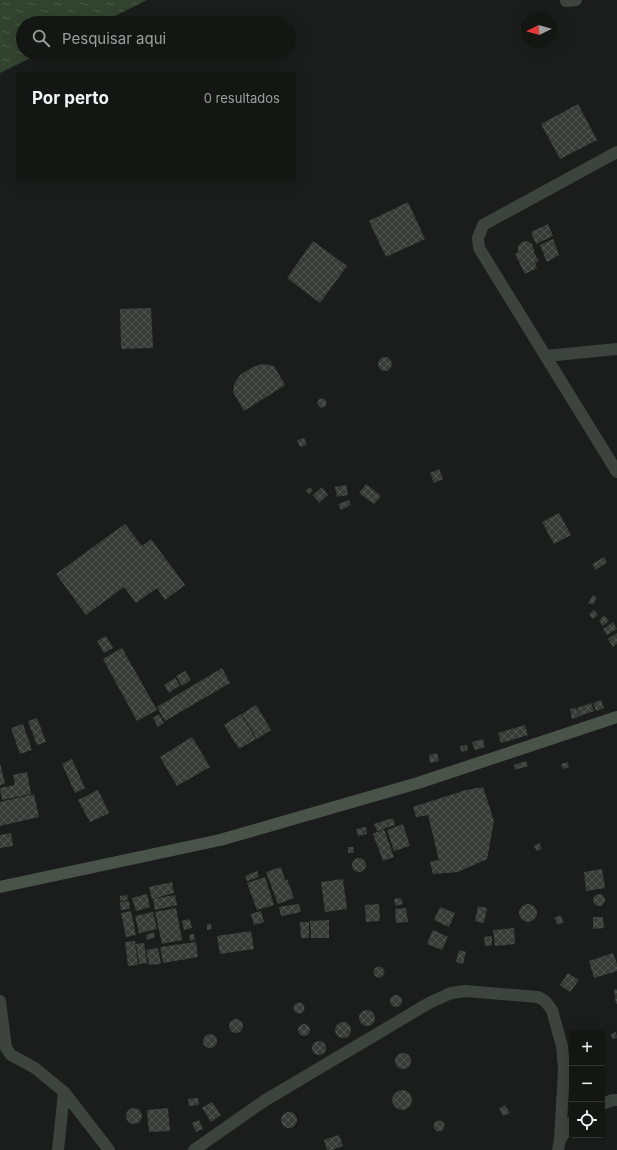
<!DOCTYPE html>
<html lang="pt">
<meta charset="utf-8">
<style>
body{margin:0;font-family:Inter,sans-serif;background:#1d1f1d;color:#f1f3f6}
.controls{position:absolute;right:12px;bottom:12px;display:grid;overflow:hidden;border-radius:4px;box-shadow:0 4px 16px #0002}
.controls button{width:36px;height:36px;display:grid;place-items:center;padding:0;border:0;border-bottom:1px solid #333534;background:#141614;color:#f1f3f6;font:20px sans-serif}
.compass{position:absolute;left:521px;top:12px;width:36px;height:36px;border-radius:50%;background:#141614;box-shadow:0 4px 16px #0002;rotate:265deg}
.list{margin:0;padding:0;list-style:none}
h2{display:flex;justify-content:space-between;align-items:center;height:52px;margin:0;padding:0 16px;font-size:17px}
h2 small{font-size:13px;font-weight:400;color:#9d9fa0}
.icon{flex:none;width:22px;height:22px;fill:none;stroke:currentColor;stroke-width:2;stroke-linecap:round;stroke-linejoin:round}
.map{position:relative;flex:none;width:617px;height:1150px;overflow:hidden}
.search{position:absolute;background:#141614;box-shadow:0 4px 16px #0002;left:16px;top:16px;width:280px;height:44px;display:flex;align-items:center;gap:10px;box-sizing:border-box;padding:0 14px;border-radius:22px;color:#9d9fa0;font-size:15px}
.panel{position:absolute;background:#141614;box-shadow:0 4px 16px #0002;left:16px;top:72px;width:280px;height:108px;border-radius:4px}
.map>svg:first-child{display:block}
.water{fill:url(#water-ripples)}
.building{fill:url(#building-cross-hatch)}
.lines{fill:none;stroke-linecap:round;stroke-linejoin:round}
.street{stroke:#3d443f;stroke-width:12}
.secondary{stroke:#49534a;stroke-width:12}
</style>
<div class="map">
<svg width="617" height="1150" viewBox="0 0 617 1150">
<defs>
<pattern id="water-ripples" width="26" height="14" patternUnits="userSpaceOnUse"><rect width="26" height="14" fill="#32432f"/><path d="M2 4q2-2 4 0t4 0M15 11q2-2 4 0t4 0" fill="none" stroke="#4d5c4b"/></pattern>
<pattern id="building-cross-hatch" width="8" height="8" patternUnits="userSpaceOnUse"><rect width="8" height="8" fill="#373c39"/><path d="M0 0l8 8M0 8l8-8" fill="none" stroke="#515653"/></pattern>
</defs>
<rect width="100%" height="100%" fill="#1a1d1b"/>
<path class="water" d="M0,0H147L101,23H23V53H41L0,73Z"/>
<path class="building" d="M578,104L597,140L560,159L541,124Z
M408,202L425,239L386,257L369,221Z
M548,224L553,236L536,244L531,232Z
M553,239L559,255L547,262L540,245Z
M313,241L347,266L320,303L287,278Z
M527,241L532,244L534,250V253L539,261L535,263L537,268L525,274L515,254L518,252V246L522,242Z
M151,308L153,348L121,349L120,309Z
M378 364a7 7 0 1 1 14 0a7 7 0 1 1-14 0Z
M262,364L274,366L285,385L244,411L233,392L234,384L240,375L253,367Z
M317.5 403a4.5 4.5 0 1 1 9 0a4.5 4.5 0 1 1-9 0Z
M304,438L307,445L300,447L297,440Z
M439,469L443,479L434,483L430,473Z
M366,484L381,496L374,504L359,493Z
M346,485L348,495L337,497L335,487Z
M310,487L313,491L309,494L306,490Z
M322,487L328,495L319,503L313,495Z
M349,500L351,505L341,510L338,504Z
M559,513L571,535L554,544L542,522Z
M125,524L142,546L151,539L185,585L165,600L157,588L136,603L124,587L86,615L56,574Z
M604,557L607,562L596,570L592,564Z
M593,595L597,598L593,605L588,603Z
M594,610L598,615L593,619L589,614Z
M604,615L609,621L603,626L599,621Z
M613,622L617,629L607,635L603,629Z
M617,633V644L613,647L608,639Z
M106,636L113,648L104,653L97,641Z
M122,648L157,710L137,721L103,659Z
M222,668L230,683L165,721L157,707Z
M185,671L191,680L182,686L176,676Z
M175,678L180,685L169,693L164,685Z
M601,700L604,708L596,711L593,703Z
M591,703L594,711L579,716L577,708Z
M256,705L271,730L257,739L242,714Z
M576,708L579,717L572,719L570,709Z
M159,714L164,723L158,727L153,718Z
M241,714L256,739L239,749L224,725Z
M37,718L46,742L37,745L28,721Z
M23,724L32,750L20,754L11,728Z
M525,725L528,735L501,743L498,733Z
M192,737L210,767L177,786L160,757Z
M483,739L485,747L475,750L472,742Z
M467,745L468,750L461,752L460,746Z
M437,753L439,761L430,763L429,755Z
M72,759L85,788L75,793L62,764Z
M526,761L528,766L515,770L514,765Z
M568,762L569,767L563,769L561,764Z
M0,763L5,784L0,785Z
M27,772L31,794L2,800L0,788L15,785L13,775Z
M483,787L494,821L487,859L458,872L433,874L430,862L439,860L428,815L416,817L413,807L466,790Z
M98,790L109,813L90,822L78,800Z
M34,794L39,817L0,826V802Z
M393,818L395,825L377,831L374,824Z
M403,824L410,846L394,851L387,830Z
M366,827L367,834L358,836L356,829Z
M384,829L394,857L383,861L373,834Z
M11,833L13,846L0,848V835Z
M539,843L542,849L537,851L534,846Z
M348,847H353L354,853H348Z
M352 865a7 7 0 1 1 14 0a7 7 0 1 1-14 0Z
M281,867L285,880L287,879L294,898L278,904L266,872Z
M602,869L605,888L586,891L584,872Z
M257,871L259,877L247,881L245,876Z
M265,877L274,905L257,910L247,883Z
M343,879L347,909L325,912L321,882Z
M172,882L174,893L152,899L149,887Z
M593 900a6 6 0 1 1 12 0a6 6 0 1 1-12 0Z
M147,894L150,907L136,911L132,898Z
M127,895L128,900L120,901V896Z
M175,895L177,905L155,910L153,899Z
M401,898L403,904L395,906L394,899Z
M129,901L130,909L121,910L120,902Z
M299,904L301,912L281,916L279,907Z
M379,904L380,921L366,922L365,905Z
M519 913a9 9 0 1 1 18 0a9 9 0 1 1-18 0Z
M478,906L487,908L484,923L475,921Z
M440,907L455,913L449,927L434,920Z
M176,908L182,940L162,944L155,912Z
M406,908L408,922L396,923L395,909Z
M131,911L136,935L126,937L121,913Z
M261,911L264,922L254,925L251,914Z
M153,912L157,929L139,933L135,916Z
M560,915L564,922L558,925L554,918Z
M593,917H603L604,928L593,929Z
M190,919L192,928L184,930L182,921Z
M329,920V938H311L310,921Z
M300,922H309V938H301Z
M207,924H211L212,929L207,930Z
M514,928L515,944L495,946L493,930Z
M433,930L448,937L442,950L427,944Z
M251,931L254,949L220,954L217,936Z
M154,932L155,937L147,940L146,935Z
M194,934L195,940L190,941L189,935Z
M492,936V945L485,946L484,937Z
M135,941L138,965L128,966L125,942Z
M196,942L198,957L163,963L160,947Z
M144,943L147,963L139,964L136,944Z
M158,948L161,964L149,965L146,950Z
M459,950L466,952L463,964L456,962Z
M613,953L617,964V971L594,978L589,961Z
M373.5 972a5.5 5.5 0 1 1 11 0a5.5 5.5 0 1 1-11 0Z
M568,973L579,980L570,992L560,985Z
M617,989V1004H616L614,990Z
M390 1001a6 6 0 1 1 12 0a6 6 0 1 1-12 0Z
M293.5 1008a5.5 5.5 0 1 1 11 0a5.5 5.5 0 1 1-11 0Z
M359 1018a8 8 0 1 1 16 0a8 8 0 1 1-16 0Z
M229 1026a7 7 0 1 1 14 0a7 7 0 1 1-14 0Z
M335 1030a8 8 0 1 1 16 0a8 8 0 1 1-16 0Z
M298 1030a6 6 0 1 1 12 0a6 6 0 1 1-12 0Z
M616,1032L617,1038L612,1039L611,1034Z
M203 1041a7 7 0 1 1 14 0a7 7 0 1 1-14 0Z
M312 1048a7 7 0 1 1 14 0a7 7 0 1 1-14 0Z
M395 1061a8 8 0 1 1 16 0a8 8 0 1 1-16 0Z
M392 1100a10 10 0 1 1 20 0a10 10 0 1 1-20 0Z
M198,1098L199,1105L189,1106L188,1099Z
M212,1102L221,1115L211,1122L202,1108Z
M505,1105L510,1113L503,1116L499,1109Z
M168,1108L170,1131L149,1132L147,1110Z
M126 1116a8 8 0 1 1 16 0a8 8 0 1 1-16 0Z
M281 1120a8 8 0 1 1 16 0a8 8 0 1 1-16 0Z
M199,1120L203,1129L196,1132L192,1123Z
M433.5 1126a5.5 5.5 0 1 1 11 0a5.5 5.5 0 1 1-11 0Z
M339,1135L343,1146L332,1150H327L324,1140Z"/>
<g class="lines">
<path class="street" d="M566,1L576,0
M617,152L483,225L478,238L479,248L617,472
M546,356L617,349
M0,1001L6,1048L11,1055L35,1068L64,1092L109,1150
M602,1104L613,1100H617
M561,1138L572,1122
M58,1150L64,1092
M194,1150L264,1101L429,1003L451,993L465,991L538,997L545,1001L552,1010L562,1046L564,1070L560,1139L558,1150"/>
<path class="secondary" d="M0,887L220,840L418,783L617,717"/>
</g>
</svg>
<div class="controls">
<button>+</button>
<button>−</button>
<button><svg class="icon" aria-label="locate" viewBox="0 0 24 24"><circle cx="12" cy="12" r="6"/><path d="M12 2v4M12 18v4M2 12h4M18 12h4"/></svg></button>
</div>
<svg class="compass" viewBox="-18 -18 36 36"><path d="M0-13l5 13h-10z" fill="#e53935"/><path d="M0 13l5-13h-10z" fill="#9d9fa0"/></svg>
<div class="search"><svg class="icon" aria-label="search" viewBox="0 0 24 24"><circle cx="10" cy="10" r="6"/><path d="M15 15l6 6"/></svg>Pesquisar aqui</div>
<section class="panel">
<h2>Por perto<small>0 resultados</small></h2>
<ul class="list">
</ul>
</section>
</div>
